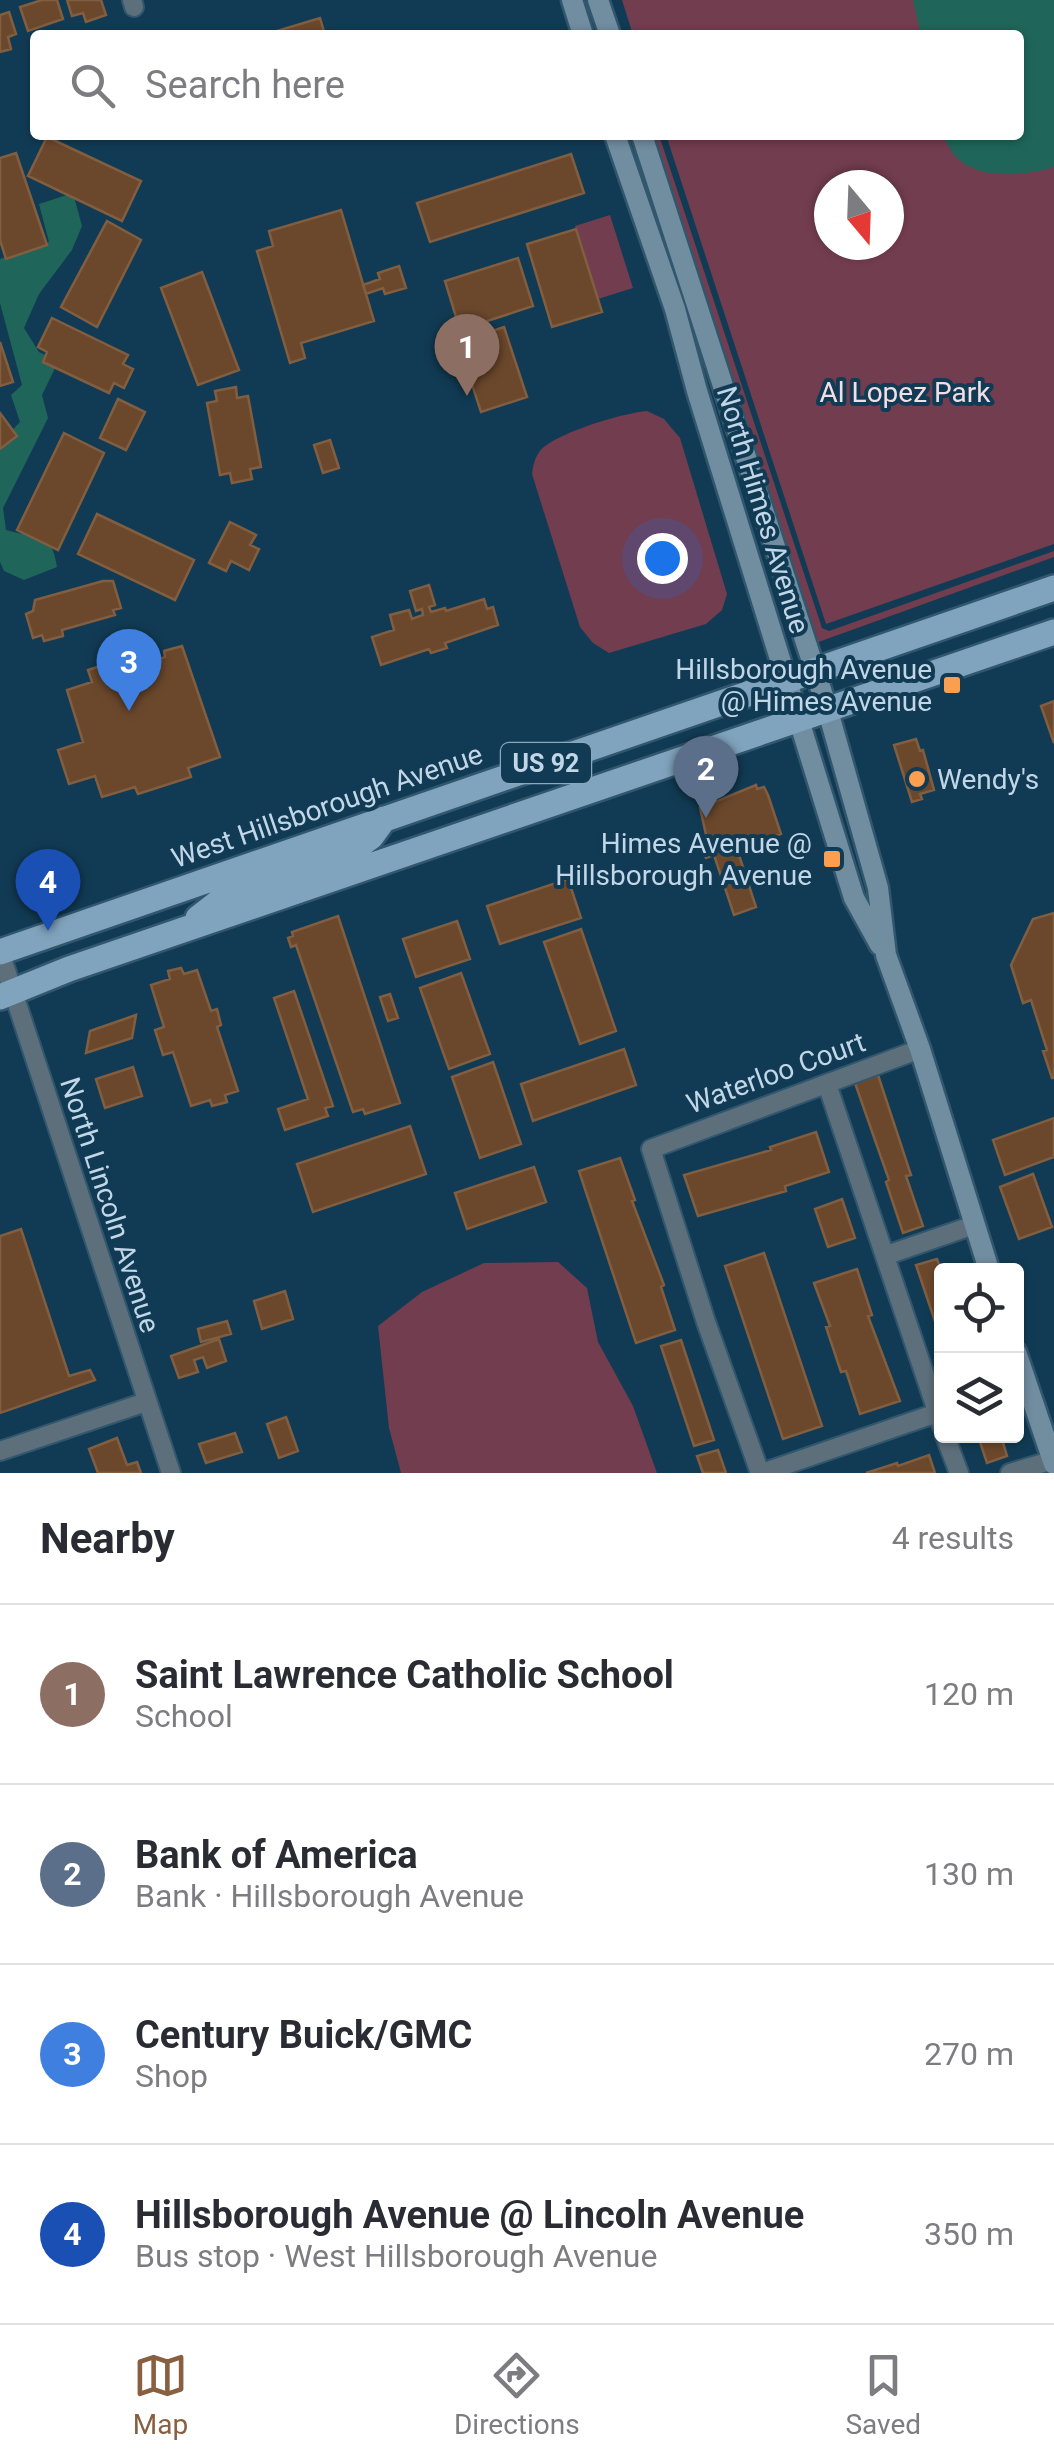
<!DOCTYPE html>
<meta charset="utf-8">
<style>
body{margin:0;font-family:Roboto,sans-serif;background:#f7f7f7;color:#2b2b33}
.controls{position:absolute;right:30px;bottom:30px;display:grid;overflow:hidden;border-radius:10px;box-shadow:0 2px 8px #0004}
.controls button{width:90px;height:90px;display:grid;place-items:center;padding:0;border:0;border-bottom:2px solid #e1e1e2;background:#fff;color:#2b2b33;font:50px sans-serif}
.compass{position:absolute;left:814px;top:170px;width:90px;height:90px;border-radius:50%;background:#fff;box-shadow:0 2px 8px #0004;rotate:161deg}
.you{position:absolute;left:662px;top:558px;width:35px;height:35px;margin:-25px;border:8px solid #fff;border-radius:50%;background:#1a73e8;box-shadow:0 0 0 15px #1a73e833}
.badge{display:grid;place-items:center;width:65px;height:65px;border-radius:50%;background:#885f40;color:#fff;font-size:32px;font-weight:700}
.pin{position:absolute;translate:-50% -82px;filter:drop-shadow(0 2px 5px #0008)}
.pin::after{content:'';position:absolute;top:52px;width:35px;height:30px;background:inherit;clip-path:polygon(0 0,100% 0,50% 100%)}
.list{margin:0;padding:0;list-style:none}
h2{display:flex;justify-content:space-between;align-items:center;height:130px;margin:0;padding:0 40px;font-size:42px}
h2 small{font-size:32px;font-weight:400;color:#7c7c81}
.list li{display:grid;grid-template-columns:65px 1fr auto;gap:30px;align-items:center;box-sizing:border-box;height:180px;padding:0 40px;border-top:2px solid #e1e1e2}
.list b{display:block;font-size:38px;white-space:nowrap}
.list p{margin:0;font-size:32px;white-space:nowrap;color:#7c7c81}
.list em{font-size:32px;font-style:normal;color:#7c7c81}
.icon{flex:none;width:55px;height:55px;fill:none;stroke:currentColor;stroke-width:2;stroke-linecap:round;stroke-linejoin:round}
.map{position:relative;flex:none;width:1054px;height:1473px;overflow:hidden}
.search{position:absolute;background:#fff;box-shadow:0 2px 8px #0004;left:30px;right:30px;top:30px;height:110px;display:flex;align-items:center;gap:25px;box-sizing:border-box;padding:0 35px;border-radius:10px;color:#7c7c81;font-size:38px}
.sheet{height:850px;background:#fff}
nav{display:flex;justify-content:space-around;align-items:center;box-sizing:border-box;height:140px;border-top:2px solid #e1e1e2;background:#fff;font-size:28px;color:#7c7c81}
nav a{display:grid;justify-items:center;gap:5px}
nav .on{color:#885f40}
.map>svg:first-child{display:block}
.green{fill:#723d4f;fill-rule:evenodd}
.water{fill:#1f6559}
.building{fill:#6b482c;stroke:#825e41;stroke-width:2.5}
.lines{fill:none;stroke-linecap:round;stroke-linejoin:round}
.street-casing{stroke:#31576e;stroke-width:22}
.secondary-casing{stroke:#31576e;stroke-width:25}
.primary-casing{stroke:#31576e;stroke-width:30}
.street{stroke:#5d6f7b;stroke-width:18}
.secondary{stroke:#718da0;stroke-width:20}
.primary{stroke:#80a4bd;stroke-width:25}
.poi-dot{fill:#fa9f4f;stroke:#113b54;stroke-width:4}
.labels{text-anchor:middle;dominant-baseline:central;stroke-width:8;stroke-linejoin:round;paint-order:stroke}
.shield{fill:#113b54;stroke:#8ca8ba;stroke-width:2.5}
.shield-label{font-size:25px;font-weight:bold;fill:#c1d6e6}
.park-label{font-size:28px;fill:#f2dee3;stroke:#113b54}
.street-label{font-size:28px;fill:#c1d6e6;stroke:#113b54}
.poi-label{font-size:28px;fill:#c1d6e6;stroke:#113b54;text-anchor:end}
</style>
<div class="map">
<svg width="1054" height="1473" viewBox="0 0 1054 1473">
<rect width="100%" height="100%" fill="#113b54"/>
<path class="green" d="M622,0H1054V544L826,624L666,135H1019V35H633ZM829,185H889V245H829Z
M649,135H659L822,628L829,631L1054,551V557L813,644Z
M610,215L633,288L598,299L575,226Z
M647,411L664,419L680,438L727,594L722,610L706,624L609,653L593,643L580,627L532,474C533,466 535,457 540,451C555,433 623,413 647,411Z
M558,1262L587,1288L598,1342L633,1406L657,1473H401L389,1428L378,1326L422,1292L484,1263Z"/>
<path class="water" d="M913,0H1054V167C1018,178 957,183 944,135H1019V35H921Z
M73,193L82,226L72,250L39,294L24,328L39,352L58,362L42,395L48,418L3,508L6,530C37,539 52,531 57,567L24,580L4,571L0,562V443L20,422L11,395L22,385L0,303V259L49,242L39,204Z"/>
<path class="building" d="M42,0H57L63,19L28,31L20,7Z
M67,0H101L106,15L86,22L83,13L72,16Z
M9,12L16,34L8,37L11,49L0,52V15Z
M320,18L325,35H264Z
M47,137L141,181L122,221L28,176Z
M16,153L47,245L6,259L0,240V158Z
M571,154L584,193L430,242L417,203Z
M341,210L374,321L301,343L305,358L290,363L257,251L273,246L269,231Z
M107,221L141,240L97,327L61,307Z
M576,229L602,312L552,327L527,244Z
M518,258L533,306L460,330L445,281Z
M399,266L406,288L385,294L383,288L366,294L363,285L380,279L378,273Z
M202,272L239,370L198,385L161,288Z
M52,318L128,355L123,364L133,369L124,388L114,383L109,393L43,362L47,352L38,347Z
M504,327L527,397L481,412L458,342Z
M0,342L13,382L0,386Z
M236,387L237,398L248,396L261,467L250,469L252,479L232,483L230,473L220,475L207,403L217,401L215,391Z
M118,399L145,412L126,450L100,438Z
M0,413L17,436L0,449Z
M64,433L104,453L58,550L17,530Z
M330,440L339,468L323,473L314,445Z
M97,514L194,560L175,600L78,554Z
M230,522L256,535L250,545L259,549L249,570L231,561L226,571L209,563Z
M103,581H113L121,608L113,610L115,615L62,630L63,636L44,641L42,635L33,638L26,614L33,611L35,600Z
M429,585L435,605L429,607L431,612L445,608L446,611L484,599L487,609L493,607L498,625L445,643L447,648L431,653L429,649L381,665L372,637L394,630L390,615L409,610L412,619L423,615L422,609L416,611L410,591Z
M182,646L220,757L188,768L191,777L138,794L135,787L102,797L95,776L69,784L58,750L83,742L67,690L92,682L88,670L130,656L134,667L165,657L164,651Z
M1054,701V743L1041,706Z
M916,739L920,751L923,750L934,790L920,794L922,799L912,802L894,745Z
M756,785L757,789L764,787L768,795L781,834L737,849L756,907L734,915L714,855L706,858L703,851L713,846L710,838L707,839L700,808Z
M568,879L581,918L500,944L487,906Z
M1054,913V1078H1052L1043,1051L1047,1050L1031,1000L1023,1003L1011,965L1033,919Z
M338,916L400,1103L365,1114L363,1109L353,1112L296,945L291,947L288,938L293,936L292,932Z
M457,921L470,959L416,977L403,939Z
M581,929L616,1031L580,1044L544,942Z
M181,968L184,974L197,970L211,1011L217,1009L221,1025L217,1027L238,1091L225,1095L227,1102L212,1106L210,1100L191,1106L173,1052L163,1055L155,1030L164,1027L151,985L170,979L168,971Z
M461,973L490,1054L449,1069L420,988Z
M294,991L333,1106L325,1108L328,1116L285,1130L278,1109L308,1099L274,998Z
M390,994L398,1018L388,1021L380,997Z
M136,1015L132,1038L86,1053L90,1031Z
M624,1049L636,1085L533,1121L521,1084Z
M493,1062L521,1144L480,1158L452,1077Z
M133,1067L142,1096L105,1108L96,1079Z
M878,1075L911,1175L906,1176L923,1226L903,1233L886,1182L889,1180L855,1083Z
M1054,1118V1157L1005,1175L993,1140Z
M410,1126L426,1174L313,1212L297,1164Z
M816,1132L829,1172L785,1186L786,1191L698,1216L684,1175L771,1150L770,1147Z
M620,1158L635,1200L632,1201L664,1285L661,1287L675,1330L636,1343L579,1171Z
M534,1167L546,1202L467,1229L455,1193Z
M1033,1174L1052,1227L1019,1239L1000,1187Z
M842,1199L855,1238L828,1247L815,1209Z
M21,1229L69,1376L90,1370L95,1380L0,1413V1236Z
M764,1253L822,1426L783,1439L725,1266Z
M937,1259L942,1273V1342L916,1265Z
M857,1269L872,1315L868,1316L900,1401L860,1414L846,1371L841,1372L826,1327L830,1326L814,1283Z
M285,1291L293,1319L262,1329L254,1301Z
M227,1321L231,1334L201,1342L198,1329Z
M219,1339L226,1361L207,1368L203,1357L194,1360L198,1372L179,1378L171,1356Z
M681,1340L714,1440L694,1446L661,1346Z
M286,1417L298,1451L279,1458L267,1424Z
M235,1433L242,1452L206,1463L199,1444Z
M978,1436H1001L1007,1456L987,1463Z
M117,1438L127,1465L137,1462L141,1473H98L89,1449Z
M718,1450L726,1473H703L697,1456Z
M929,1455L935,1473H866L897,1463L898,1466Z"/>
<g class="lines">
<g class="street-casing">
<path id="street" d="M132,0L134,7
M0,952L171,1473
M827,1084L942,1426
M887,1255L974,1225
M945,1436L959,1473
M0,1451L146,1402
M760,1473L706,1322L651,1149L920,1049
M762,1473L937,1413
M1010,1473L1053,1460"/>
</g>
<g class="secondary-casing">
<path id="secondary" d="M572,0L583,35
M598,0L610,35
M615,135L675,309L697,391L854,898L880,945
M642,135L828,711L878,888L886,955L920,1049L989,1270
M1016,1352L1054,1464"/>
</g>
<g class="primary-casing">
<path id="primary" d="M198,918L225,897L349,853L371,837L384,819
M0,952L1054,588
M0,997L69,969L1054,632"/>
</g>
<use href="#street" class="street"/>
<use href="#secondary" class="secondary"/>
<use href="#primary" class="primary"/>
</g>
<g class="poi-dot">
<rect x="942" y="675" width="20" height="20" rx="5"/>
<circle cx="917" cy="779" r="10"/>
<rect x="822" y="849" width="20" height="20" rx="5"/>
</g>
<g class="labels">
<rect class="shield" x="501" y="743" width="90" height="40" rx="8"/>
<g class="shield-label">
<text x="546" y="763">US 92</text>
</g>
<g class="park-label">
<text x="905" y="392">Al Lopez Park</text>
</g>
<g class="street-label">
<text transform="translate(763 510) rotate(73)">North Himes Avenue</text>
<text transform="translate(327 806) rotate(-19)">West Hillsborough Avenue</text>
<text transform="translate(776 1073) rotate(-20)">Waterloo Court</text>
<text transform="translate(110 1205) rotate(72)">North Lincoln Avenue</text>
</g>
<g class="poi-label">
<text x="932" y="669">Hillsborough Avenue<tspan x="932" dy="32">@ Himes Avenue</tspan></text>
<text x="937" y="779" text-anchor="start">Wendy's</text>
<text x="812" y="843">Himes Avenue @<tspan x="812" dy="32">Hillsborough Avenue</tspan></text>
</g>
</g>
</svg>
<div class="controls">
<button><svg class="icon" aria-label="locate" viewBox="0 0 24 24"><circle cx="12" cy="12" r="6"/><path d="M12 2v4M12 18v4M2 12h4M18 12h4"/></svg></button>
<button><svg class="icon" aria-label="layers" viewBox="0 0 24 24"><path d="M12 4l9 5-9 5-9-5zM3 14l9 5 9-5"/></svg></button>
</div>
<svg class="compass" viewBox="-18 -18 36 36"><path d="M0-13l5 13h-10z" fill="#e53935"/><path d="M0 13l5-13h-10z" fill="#7c7c81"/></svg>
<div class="you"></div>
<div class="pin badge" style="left:467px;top:396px;background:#8d6e63">1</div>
<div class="pin badge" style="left:706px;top:818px;background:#5c6f8a">2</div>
<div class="pin badge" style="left:129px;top:711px;background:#3f7fe0">3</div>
<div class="pin badge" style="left:48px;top:931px;background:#1a4fb4">4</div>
<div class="search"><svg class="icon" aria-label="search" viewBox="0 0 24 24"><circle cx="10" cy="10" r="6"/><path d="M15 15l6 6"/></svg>Search here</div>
</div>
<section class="sheet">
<h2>Nearby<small>4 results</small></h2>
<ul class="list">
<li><span class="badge" style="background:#8d6e63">1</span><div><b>Saint Lawrence Catholic School</b><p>School</p></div><em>120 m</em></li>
<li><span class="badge" style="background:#5c6f8a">2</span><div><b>Bank of America</b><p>Bank · Hillsborough Avenue</p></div><em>130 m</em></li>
<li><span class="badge" style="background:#3f7fe0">3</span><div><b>Century Buick/GMC</b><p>Shop</p></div><em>270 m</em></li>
<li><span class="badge" style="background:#1a4fb4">4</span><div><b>Hillsborough Avenue @ Lincoln Avenue</b><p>Bus stop · West Hillsborough Avenue</p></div><em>350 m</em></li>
</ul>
</section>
<nav>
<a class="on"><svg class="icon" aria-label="map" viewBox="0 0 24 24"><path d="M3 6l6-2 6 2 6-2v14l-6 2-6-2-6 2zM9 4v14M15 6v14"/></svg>Map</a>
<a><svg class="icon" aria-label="directions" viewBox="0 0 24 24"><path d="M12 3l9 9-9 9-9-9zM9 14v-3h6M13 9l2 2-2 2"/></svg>Directions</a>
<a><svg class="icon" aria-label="saved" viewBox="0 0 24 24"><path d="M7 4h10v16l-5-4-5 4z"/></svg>Saved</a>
</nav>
